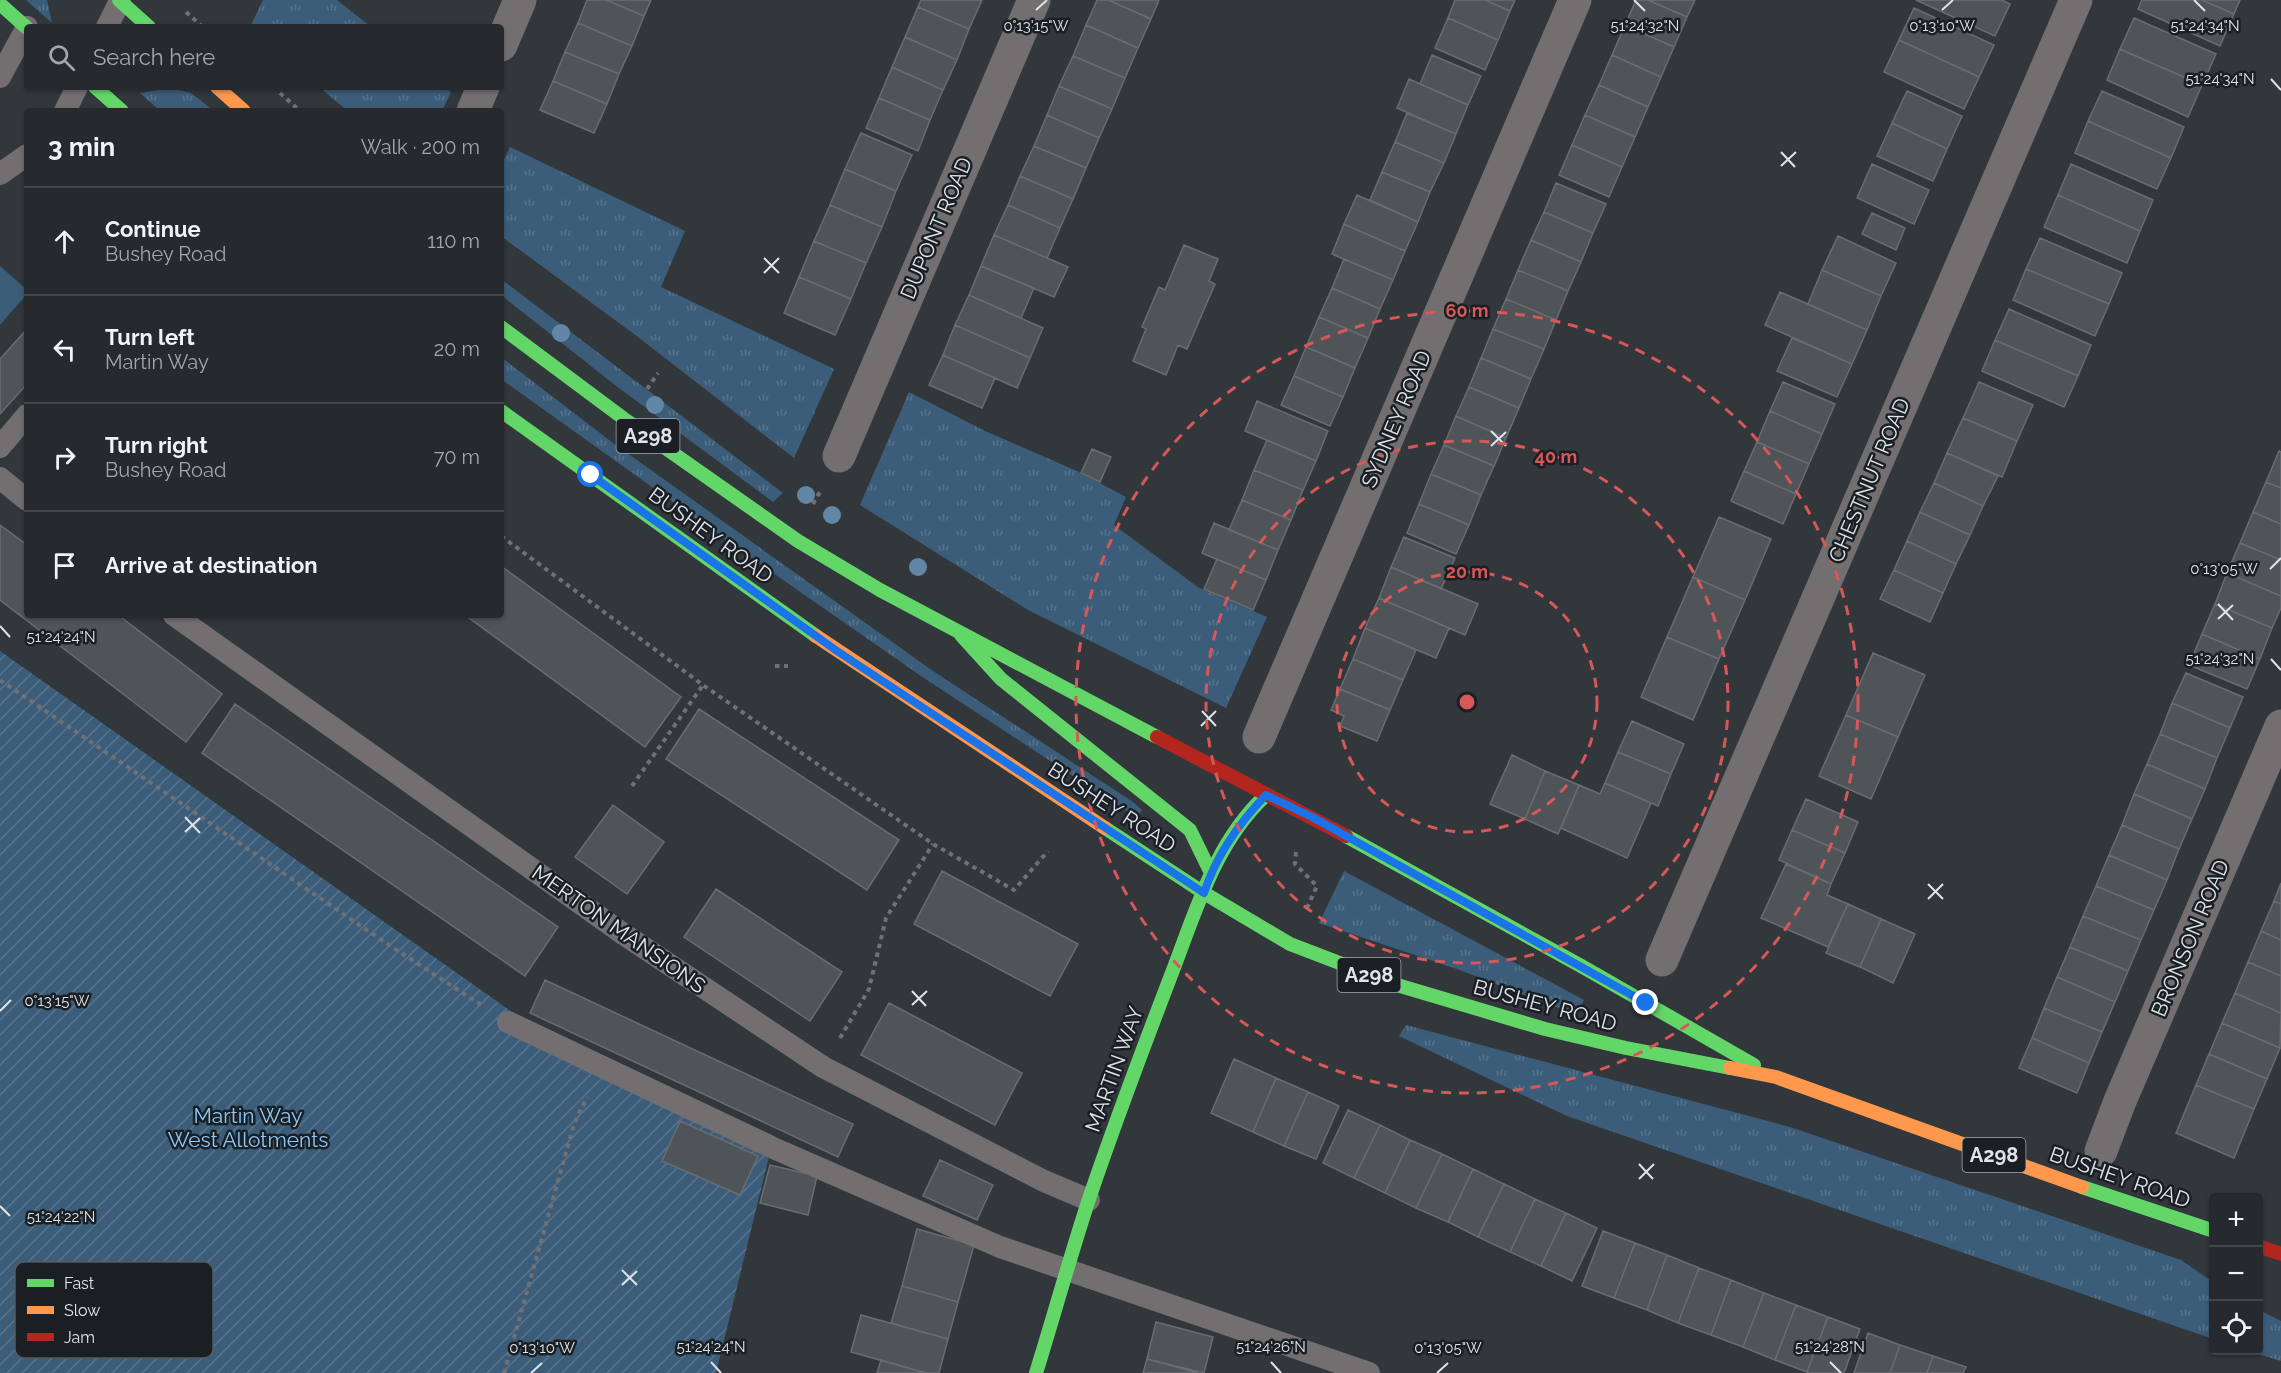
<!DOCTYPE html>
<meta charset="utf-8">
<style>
body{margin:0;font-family:Raleway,sans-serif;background:#2e3135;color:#f1f3f6}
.controls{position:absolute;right:18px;bottom:18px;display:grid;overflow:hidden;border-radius:6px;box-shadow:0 2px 4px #0004}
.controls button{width:54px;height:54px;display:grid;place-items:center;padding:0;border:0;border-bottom:2px solid #424549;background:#26292d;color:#f1f3f6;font:30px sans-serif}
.stop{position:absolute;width:18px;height:18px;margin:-14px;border:4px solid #1a73e8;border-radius:50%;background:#fff}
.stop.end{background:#1a73e8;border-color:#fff;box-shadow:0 2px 6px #0008}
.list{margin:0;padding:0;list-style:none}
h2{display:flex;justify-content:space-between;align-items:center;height:78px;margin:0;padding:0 24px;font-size:26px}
h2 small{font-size:20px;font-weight:400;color:#a4a6aa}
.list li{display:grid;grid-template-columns:39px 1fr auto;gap:18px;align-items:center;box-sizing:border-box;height:108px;padding:0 24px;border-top:2px solid #424549}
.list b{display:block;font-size:22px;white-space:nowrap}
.list p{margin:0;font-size:20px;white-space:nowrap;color:#a4a6aa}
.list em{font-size:20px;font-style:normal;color:#a4a6aa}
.icon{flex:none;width:33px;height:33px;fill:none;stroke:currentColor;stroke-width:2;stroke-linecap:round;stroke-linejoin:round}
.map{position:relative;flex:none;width:2281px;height:1373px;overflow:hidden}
.search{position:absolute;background:#26292d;box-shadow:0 2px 4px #0004;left:24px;top:24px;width:480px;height:66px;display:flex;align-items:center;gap:15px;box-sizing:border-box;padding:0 21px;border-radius:6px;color:#a4a6aa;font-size:22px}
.panel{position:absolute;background:#26292d;box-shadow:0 2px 4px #0004;left:24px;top:108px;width:480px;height:510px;border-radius:6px}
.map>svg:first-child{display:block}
.grass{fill:url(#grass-tufts)}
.garden{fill:url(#garden-furrows)}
.pitch{fill:#3c5d79}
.building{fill:#4f5458;stroke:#696d72;stroke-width:1.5}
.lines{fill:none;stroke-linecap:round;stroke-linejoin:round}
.path{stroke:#717072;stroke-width:4;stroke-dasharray:4.5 4.5;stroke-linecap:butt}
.lane{stroke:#736f71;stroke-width:22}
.street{stroke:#736f71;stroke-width:33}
.fast{stroke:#63d668;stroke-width:14}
.slow{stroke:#ff974d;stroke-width:14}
.jam{stroke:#b3261e;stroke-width:14}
.tree{fill:#6286a5}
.route{stroke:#1a73e8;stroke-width:8}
.ticks{fill:none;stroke:#dee4ea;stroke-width:2}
.ring{fill:none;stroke:#d85758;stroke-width:3;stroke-dasharray:10 8}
.labels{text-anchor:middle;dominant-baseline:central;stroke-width:5;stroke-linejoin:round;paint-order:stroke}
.shield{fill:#1a1f23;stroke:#a3a9ae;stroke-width:1.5}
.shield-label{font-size:20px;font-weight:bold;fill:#dee4ea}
.street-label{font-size:21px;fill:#dee4ea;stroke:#1a1f23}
.park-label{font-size:21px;fill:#89c7fb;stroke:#1a1f23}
.key{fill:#1a1f23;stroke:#555a5f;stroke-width:1.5}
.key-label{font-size:16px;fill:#dee4ea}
.ticks-label{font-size:15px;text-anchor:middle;fill:#dee4ea;stroke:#1a1f23;stroke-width:5;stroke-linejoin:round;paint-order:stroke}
.centre{fill:#d85758;stroke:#1a1f23;stroke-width:3}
.ring-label{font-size:18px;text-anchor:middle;font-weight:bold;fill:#d85758;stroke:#1a1f23;stroke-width:5;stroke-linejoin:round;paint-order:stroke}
</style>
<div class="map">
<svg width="2281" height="1373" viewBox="0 0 2281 1373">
<defs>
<pattern id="grass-tufts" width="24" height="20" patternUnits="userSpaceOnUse" patternTransform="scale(1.5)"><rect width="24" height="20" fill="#3c5d79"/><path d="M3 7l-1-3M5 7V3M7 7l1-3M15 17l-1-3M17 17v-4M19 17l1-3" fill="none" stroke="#58748c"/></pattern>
<pattern id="garden-furrows" width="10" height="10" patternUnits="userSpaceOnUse" patternTransform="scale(1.5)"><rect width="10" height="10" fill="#3c5d79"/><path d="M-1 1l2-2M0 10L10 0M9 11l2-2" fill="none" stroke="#58748c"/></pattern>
</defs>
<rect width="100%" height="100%" fill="#32373c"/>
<path class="grass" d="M26,0H47L52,23Z
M263,0H337L371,27H250Z
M319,87H445L451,92L442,111H348Z
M171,88L191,93L214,111H160L140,93Z
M510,147L685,231L661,287L834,369L794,458L638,337L501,236V166Z
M501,279L783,493L773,502L615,385L501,295Z
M501,357L613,443L933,671L1133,802L1142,810L1138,816L1125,810L921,676L750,557L501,379Z
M909,392L985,431L1077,471L1126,497L1114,525L1199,588L1267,617L1226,708L1028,610L860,505Z
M1344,871L1584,1000L1577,1015L1457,969L1319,923Z
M1406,1025L1790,1127L2181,1260L2213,1282V1339L1567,1116L1399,1036Z
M2259,1310L2281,1321V1361L2248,1351L2258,1350Z"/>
<path class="garden" d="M0,651L512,1012L774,1136L716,1373H0Z"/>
<path class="pitch" d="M0,266L27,290V294L0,325Z"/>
<path class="building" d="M587,0H606L644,16L632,46L578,23Z
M606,0H651L644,16Z
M921,0H982L969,29L918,7Z
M1097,0H1108L1151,19L1138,48L1086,25Z
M1108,0H1159L1151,19Z
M1455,0H1485L1510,11L1498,40L1448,18Z
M1485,0H1515L1510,11Z
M1636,0H1648L1687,17L1674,47L1625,25Z
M1648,0H1695L1687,17Z
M1916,0H2002L2010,4L1995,36Z
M2142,0H2202L2234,14L2220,46L2138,9Z
M2202,0H2240L2234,14Z
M918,7L969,29L957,60L905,37Z
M1914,8L1994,45L1979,77L1899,40Z
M1448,18L1498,40L1485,70L1435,48Z
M2134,18L2216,54L2202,85L2120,49Z
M578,23L632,46L619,74L565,52Z
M1086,25L1138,48L1125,78L1073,56Z
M1625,25L1674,47L1661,77L1612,55Z
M905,37L957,60L943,90L892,67Z
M1899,40L1979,77L1964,109L1884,72Z
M2120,49L2202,85L2188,117L2107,80Z
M565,52L619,74L607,104L553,81Z
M1432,55L1481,76L1468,105L1420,84Z
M1612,55L1661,77L1648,107L1599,85Z
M1073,56L1125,78L1112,109L1059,86Z
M892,67L943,90L930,120L879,98Z
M1409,79L1468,105L1456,134L1397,108Z
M553,81L607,104L594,133L540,110Z
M1599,85L1648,107L1635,137L1585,115Z
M1059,86L1112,109L1099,138L1047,115Z
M1907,91L1962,116L1947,149L1892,123Z
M2102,91L2184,127L2171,158L2088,121Z
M879,98L930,120L918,151L866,128Z
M1407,113L1456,134L1444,163L1395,142Z
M1047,115L1099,138L1086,168L1034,146Z
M1585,115L1635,137L1622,167L1572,145Z
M2088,121L2171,158L2157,189L2075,153Z
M1892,123L1947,149L1933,181L1877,156Z
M861,133L912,155L896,191L845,169Z
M1395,142L1444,163L1430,192L1382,172Z
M1572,145L1622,167L1609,197L1559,175Z
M1034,146L1086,168L1073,199L1020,176Z
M1872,164L1929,190L1914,224L1857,198Z
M2071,164L2153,200L2140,231L2058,195Z
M845,169L896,191L882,227L830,205Z
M1382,172L1430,192L1418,222L1370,200Z
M1020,176L1073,199L1060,228L1008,205Z
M1556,183L1606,204L1593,233L1544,212Z
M1357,195L1418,222L1405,251L1344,224Z
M2058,195L2140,231L2127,263L2044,227Z
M830,205L882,227L866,263L814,241Z
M1008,205L1060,228L1047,258L994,235Z
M1544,212L1593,233L1581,262L1531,240Z
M1872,213L1905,228L1896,250L1862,234Z
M1344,224L1405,251L1393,280L1332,254Z
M994,235L1068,267L1054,297L981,266Z
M1838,236L1896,263L1881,296L1822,270Z
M2040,238L2122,273L2109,304L2026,269Z
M1531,240L1581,262L1568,291L1518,270Z
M814,241L866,263L851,299L799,277Z
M1184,245L1218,259L1209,281L1215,284L1187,349L1178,345L1166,375L1133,361L1146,329L1142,327L1159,287L1165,290Z
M1344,259L1393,280L1380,309L1332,288Z
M981,266L1034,288L1021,318L969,295Z
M2026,269L2109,304L2095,336L2013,300Z
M1518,270L1568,291L1556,320L1506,299Z
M1822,270L1881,296L1867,330L1808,304Z
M799,277L851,299L835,335L784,313Z
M1332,288L1380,309L1368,338L1319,317Z
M1780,292L1867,330L1852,364L1765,325Z
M969,295L1043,328L1030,358L955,325Z
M1506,299L1556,320L1544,349L1493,329Z
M2009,309L2091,345L2078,376L1995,340Z
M1319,317L1368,338L1355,368L1306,347Z
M955,325L1030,358L1017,388L943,355Z
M27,329V384L0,414V359Z
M1493,329L1544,349L1531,379L1481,358Z
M1792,338L1852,364L1837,397L1777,371Z
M1995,340L2078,376L2064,407L1982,371Z
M1306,347L1355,368L1343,397L1294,376Z
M943,355L995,378L982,408L929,385Z
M1481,358L1531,379L1519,408L1469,387Z
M1294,376L1343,397L1330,426L1281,405Z
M1783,382L1835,404L1822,434L1770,411Z
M1979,382L2033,405L2017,441L1963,418Z
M1469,387L1519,408L1506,438L1456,416Z
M1257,401L1328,431L1316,461L1245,431Z
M1770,411L1822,434L1809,464L1757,442Z
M1456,416L1506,438L1494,466L1444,445Z
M1963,418L2017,441L2002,477L1947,453Z
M1267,440L1316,461L1303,490L1254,470Z
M1757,442L1809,464L1796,494L1744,471Z
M1444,445L1494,466L1481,495L1431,474Z
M1092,449L1111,457L1100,482L1081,473Z
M2279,451L2281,452V488L2266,482Z
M1947,453L1998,476L1983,506L1934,483Z
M1254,470L1303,490L1291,520L1242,500Z
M1744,471L1796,494L1783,524L1731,501Z
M1431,474L1481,495L1469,525L1419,504Z
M2266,482L2281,488V524L2253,512Z
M1934,483L1983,506L1970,535L1920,512Z
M1242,500L1291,520L1278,550L1229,530Z
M1419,504L1469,525L1456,554L1407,533Z
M1920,512L1970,535L1956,564L1907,541Z
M2253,512L2281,524V560L2240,543Z
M1719,517L1771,539L1745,600L1693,577Z
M1214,523L1278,550L1266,580L1202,553Z
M0,525L27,545V615H118L222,694L186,742L0,600Z
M1404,537L1455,558L1441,589L1391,567Z
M1907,541L1956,564L1943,593L1894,570Z
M2240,543L2281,560V596L2227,573Z
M1217,559L1266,580L1253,610L1204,589Z
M501,566L681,697L645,747L465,615H501Z
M1391,567L1478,604L1465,635L1379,598Z
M1894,570L1943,593L1930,622L1880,599Z
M2227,573L2281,596V608L2272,628L2215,604Z
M1693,577L1745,600L1719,659L1667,637Z
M1379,598L1449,628L1436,658L1365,628Z
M2215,604L2272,628L2260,659L2202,634Z
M1365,628L1416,650L1403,680L1353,659Z
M2202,634L2260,659L2247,689L2189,665Z
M1667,637L1719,659L1693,720L1641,697Z
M1873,653L1925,675L1898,737L1846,715Z
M1353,659L1403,680L1390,710L1340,689Z
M2186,673L2243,697L2230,728L2172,703Z
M1340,689L1390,710L1377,741L1340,726L1344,716L1331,710Z
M2172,703L2230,728L2217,758L2160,734Z
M235,704L558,927L525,976L202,753Z
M699,709L899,840L867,890L666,759Z
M1846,715L1898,737L1871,799L1819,776Z
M1632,721L1684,744L1671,774L1618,752Z
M2160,734L2217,758L2205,789L2147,764Z
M1618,752L1671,774L1658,806L1605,783Z
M1512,755L1545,771L1525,819L1490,804Z
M2147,764L2205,789L2192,819L2134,794Z
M1545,771L1579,785L1558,834L1525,819Z
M1605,783L1651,803L1627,858L1561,828L1579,785L1600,794Z
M2134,794L2192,819L2179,849L2122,825Z
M1806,799L1858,822L1845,853L1792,830Z
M613,805L664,842L627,894L575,857Z
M2122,825L2179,849L2167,880L2109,855Z
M1792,830L1845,853L1831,884L1779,860Z
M2109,855L2167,880L2154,910L2096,886Z
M1786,864L1831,884L1827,895L1848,904L1828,947L1761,918Z
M942,871L1078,944L1050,996L914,924Z
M2281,883V904L2274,901Z
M2096,886L2154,910L2141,940L2083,916Z
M716,889L842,972L810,1021L684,937Z
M2274,901L2281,904V940L2261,931Z
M1848,904L1881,919L1860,967L1826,953Z
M2083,916L2141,940L2128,971L2070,947Z
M1881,919L1915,934L1893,983L1860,967Z
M2261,931L2281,940V976L2248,962Z
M2070,947L2128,971L2115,1002L2057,977Z
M2248,962L2281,976V1013L2235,993Z
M2057,977L2115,1002L2102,1032L2044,1008Z
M545,980L853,1124L838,1157L530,1013Z
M2235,993L2281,1013L2280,1048L2222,1023Z
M889,1003L1022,1073L995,1125L861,1055Z
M2044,1008L2102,1032L2089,1063L2032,1038Z
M2222,1023L2280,1048L2267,1079L2209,1054Z
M2032,1038L2089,1063L2077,1093L2019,1068Z
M2209,1054L2267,1079L2254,1109L2196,1085Z
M1234,1059L1276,1078L1253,1132L1211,1113Z
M1276,1078L1308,1092L1284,1146L1253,1132Z
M2196,1085L2254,1109L2234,1158L2176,1133Z
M1308,1092L1339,1106L1316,1159L1284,1146Z
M1348,1110L1380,1125L1354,1178L1323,1163Z
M680,1121L758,1156L740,1195L662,1161Z
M1380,1125L1410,1140L1385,1193L1354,1178Z
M1410,1140L1442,1154L1416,1208L1385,1193Z
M1442,1154L1473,1169L1448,1222L1416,1208Z
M940,1160L993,1185L977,1220L923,1196Z
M770,1165L817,1176L808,1215L760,1203Z
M1473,1169L1504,1184L1478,1237L1448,1222Z
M1504,1184L1535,1199L1510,1252L1478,1237Z
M1535,1199L1566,1213L1541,1266L1510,1252Z
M1566,1213L1597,1228L1572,1281L1541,1266Z
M917,1229L974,1245L958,1302L902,1286Z
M1603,1231L1635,1243L1614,1298L1582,1286Z
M1635,1243L1667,1255L1647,1310L1614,1298Z
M1667,1255L1699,1268L1678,1323L1647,1310Z
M1699,1268L1731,1280L1711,1335L1678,1323Z
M1731,1280L1764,1293L1743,1347L1711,1335Z
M902,1286L958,1302L948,1339L891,1323Z
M1764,1293L1796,1305L1775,1360L1743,1347Z
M1796,1305L1828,1317L1807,1372L1775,1360Z
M861,1315L948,1339L939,1373H926L851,1352Z
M1828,1317L1860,1329L1844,1373H1809L1807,1372Z
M1156,1322L1213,1337L1204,1373L1147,1359Z
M1868,1333L1900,1345L1890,1373H1854Z
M1900,1345L1933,1356L1927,1373H1890Z
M1933,1356L1966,1367L1963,1373H1927Z
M1147,1359L1198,1373H1143Z
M881,1360L926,1373H877Z"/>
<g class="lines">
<path class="path" d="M186,12L203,27
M280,93L300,111
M647,389L658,373
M813,504L821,490
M501,536L703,685L933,844L1014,890L1048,851
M775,666H788
M0,680L383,941L481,1005
M632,786L703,685
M1296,852L1295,864L1317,886L1307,908
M840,1038L869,989L886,918L933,844
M504,1373L574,1124L587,1097"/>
<path class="lane" d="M107,27L120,1
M0,77L27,27
M65,111L77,87
M0,174L27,155
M0,447L27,415
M0,478L27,500
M174,615L622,933L823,1067L1044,1181L1089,1200
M508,1022L771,1147L1000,1247L1369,1373"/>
<path class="street" d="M501,45L520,0
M473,111L483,87
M839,456L1034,0
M1259,737L1575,0
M1662,960L2076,0
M2101,1151L2120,1101L2281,726"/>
<path class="fast" d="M119,0L149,27
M0,4L27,28
M95,87L122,111
M501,327L627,421L798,541L880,590L1157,737
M501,411L816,636
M961,635L1001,679L1190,830L1211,873
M1105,828L1204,893L1290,944L1397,985L1545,1029L1626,1048L1730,1068
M1346,836L1583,967L1754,1065
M2082,1187L2214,1231
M1036,1373C1054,1315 1070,1257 1089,1199C1114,1125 1142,1051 1170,978C1195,914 1214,843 1266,795"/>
<path class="slow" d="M217,87L244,111
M816,636L1105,828
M1730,1068L1776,1077L2082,1187"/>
<path class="jam" d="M1157,737L1346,836
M2258,1246L2281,1254"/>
</g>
<g class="tree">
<circle cx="561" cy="333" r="9"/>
<circle cx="655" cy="405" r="9"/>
<circle cx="806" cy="495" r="9"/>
<circle cx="832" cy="515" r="9"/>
<circle cx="918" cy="567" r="9"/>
</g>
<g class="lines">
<path class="route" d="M591,475L837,651L1204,893C1216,856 1239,823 1266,795L1312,817L1646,1003"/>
</g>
<path class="ticks" d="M1634,0L1645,11M2194,0L2205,11M1036,10L1047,0M1942,10L1953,0M2271,79L2281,90M1781,152L1795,167M1781,166L1796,152M764,258L779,273M764,273L779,258M1491,431L1506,446M1491,446L1506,432M2270,569L2281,558M2218,604L2233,620M2218,619L2233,605M0,626L10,637M2271,659L2281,670M1202,711L1216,726M1201,726L1216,711M185,817L200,833M185,832L200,818M1928,884L1943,899M1928,899L1943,884M912,991L926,1006M912,1005L927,991M0,1011L11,1000M1639,1164L1653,1179M1639,1179L1654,1164M0,1206L10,1216M622,1270L637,1285M622,1285L637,1271M711,1362L721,1373M1271,1362L1281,1373M1830,1362L1841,1373M531,1373L542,1363M1437,1373L1448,1363"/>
<g class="ring">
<circle cx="1467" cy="702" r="130"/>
<circle cx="1467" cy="702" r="261"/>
<circle cx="1467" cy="702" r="391"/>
</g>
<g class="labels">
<g class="shield">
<rect x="616.5" y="419" width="63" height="34" rx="4.5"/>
<rect x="1337.5" y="958" width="63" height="34" rx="4.5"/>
<rect x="1962.5" y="1138" width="63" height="34" rx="4.5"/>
</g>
<g class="shield-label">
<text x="648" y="436">A298</text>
<text x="1369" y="975">A298</text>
<text x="1994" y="1155">A298</text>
</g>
<g class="street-label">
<text transform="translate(936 228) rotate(-67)">DUPONT ROAD</text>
<text transform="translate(1396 419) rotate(-67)">SYDNEY ROAD</text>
<text transform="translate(1869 480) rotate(-67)">CHESTNUT ROAD</text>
<text transform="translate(711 535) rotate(36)">BUSHEY ROAD</text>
<text transform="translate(1112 807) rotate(33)">BUSHEY ROAD</text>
<text transform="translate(619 929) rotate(35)">MERTON MANSIONS</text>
<text transform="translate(2190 938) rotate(-67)">BRONSON ROAD</text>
<text transform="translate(1545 1005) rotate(15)">BUSHEY ROAD</text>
<text transform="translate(1114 1069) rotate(-70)">MARTIN WAY</text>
<text transform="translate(2120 1177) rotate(19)">BUSHEY ROAD</text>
</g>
<g class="park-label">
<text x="248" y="1115">Martin Way<tspan x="248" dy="24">West Allotments</tspan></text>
</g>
</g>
<rect x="15" y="1262" width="198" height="96" rx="9" class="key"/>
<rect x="27" y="1279" width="27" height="8" fill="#63d668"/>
<rect x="27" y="1306" width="27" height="8" fill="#ff974d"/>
<rect x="27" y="1333" width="27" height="8" fill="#b3261e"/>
<g class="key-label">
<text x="64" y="1289">Fast</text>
<text x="64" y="1316">Slow</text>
<text x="64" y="1343">Jam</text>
</g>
<g class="ticks-label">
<text x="1036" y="31">0°13'15"W</text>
<text x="1942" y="31">0°13'10"W</text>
<text x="2205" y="31">51°24'34"N</text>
<text x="1645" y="31">51°24'32"N</text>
<text x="2220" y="84">51°24'34"N</text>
<text x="2224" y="574">0°13'05"W</text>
<text x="61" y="642">51°24'24"N</text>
<text x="2220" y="664">51°24'32"N</text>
<text x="57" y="1006">0°13'15"W</text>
<text x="61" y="1222">51°24'22"N</text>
<text x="711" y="1352">51°24'24"N</text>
<text x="1271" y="1352">51°24'26"N</text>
<text x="1830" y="1352">51°24'28"N</text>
<text x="542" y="1353">0°13'10"W</text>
<text x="1448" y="1353">0°13'05"W</text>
</g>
<circle cx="1467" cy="702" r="9" class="centre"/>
<g class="ring-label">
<text x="1467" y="317">60 m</text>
<text x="1556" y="463">40 m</text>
<text x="1467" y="578">20 m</text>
</g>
</svg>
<div class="controls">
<button>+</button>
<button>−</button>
<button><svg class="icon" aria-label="locate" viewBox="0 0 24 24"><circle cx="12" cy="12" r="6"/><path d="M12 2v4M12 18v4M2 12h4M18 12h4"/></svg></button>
</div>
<div class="stop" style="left:591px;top:475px"></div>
<div class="stop end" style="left:1646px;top:1003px"></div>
<div class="search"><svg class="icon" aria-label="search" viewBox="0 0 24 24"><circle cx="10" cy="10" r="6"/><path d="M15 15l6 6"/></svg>Search here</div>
<section class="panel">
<h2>3 min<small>Walk · 200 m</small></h2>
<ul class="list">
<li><svg class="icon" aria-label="ahead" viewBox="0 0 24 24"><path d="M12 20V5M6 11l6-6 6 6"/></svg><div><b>Continue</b><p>Bushey Road</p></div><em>110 m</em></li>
<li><svg class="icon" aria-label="left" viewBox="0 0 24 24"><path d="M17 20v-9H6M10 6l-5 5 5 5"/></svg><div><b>Turn left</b><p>Martin Way</p></div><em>20 m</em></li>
<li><svg class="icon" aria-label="right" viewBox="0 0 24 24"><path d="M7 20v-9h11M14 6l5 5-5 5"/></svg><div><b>Turn right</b><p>Bushey Road</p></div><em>70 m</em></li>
<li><svg class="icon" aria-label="arrive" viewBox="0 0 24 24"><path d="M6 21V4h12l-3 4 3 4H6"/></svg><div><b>Arrive at destination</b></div></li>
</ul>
</section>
</div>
